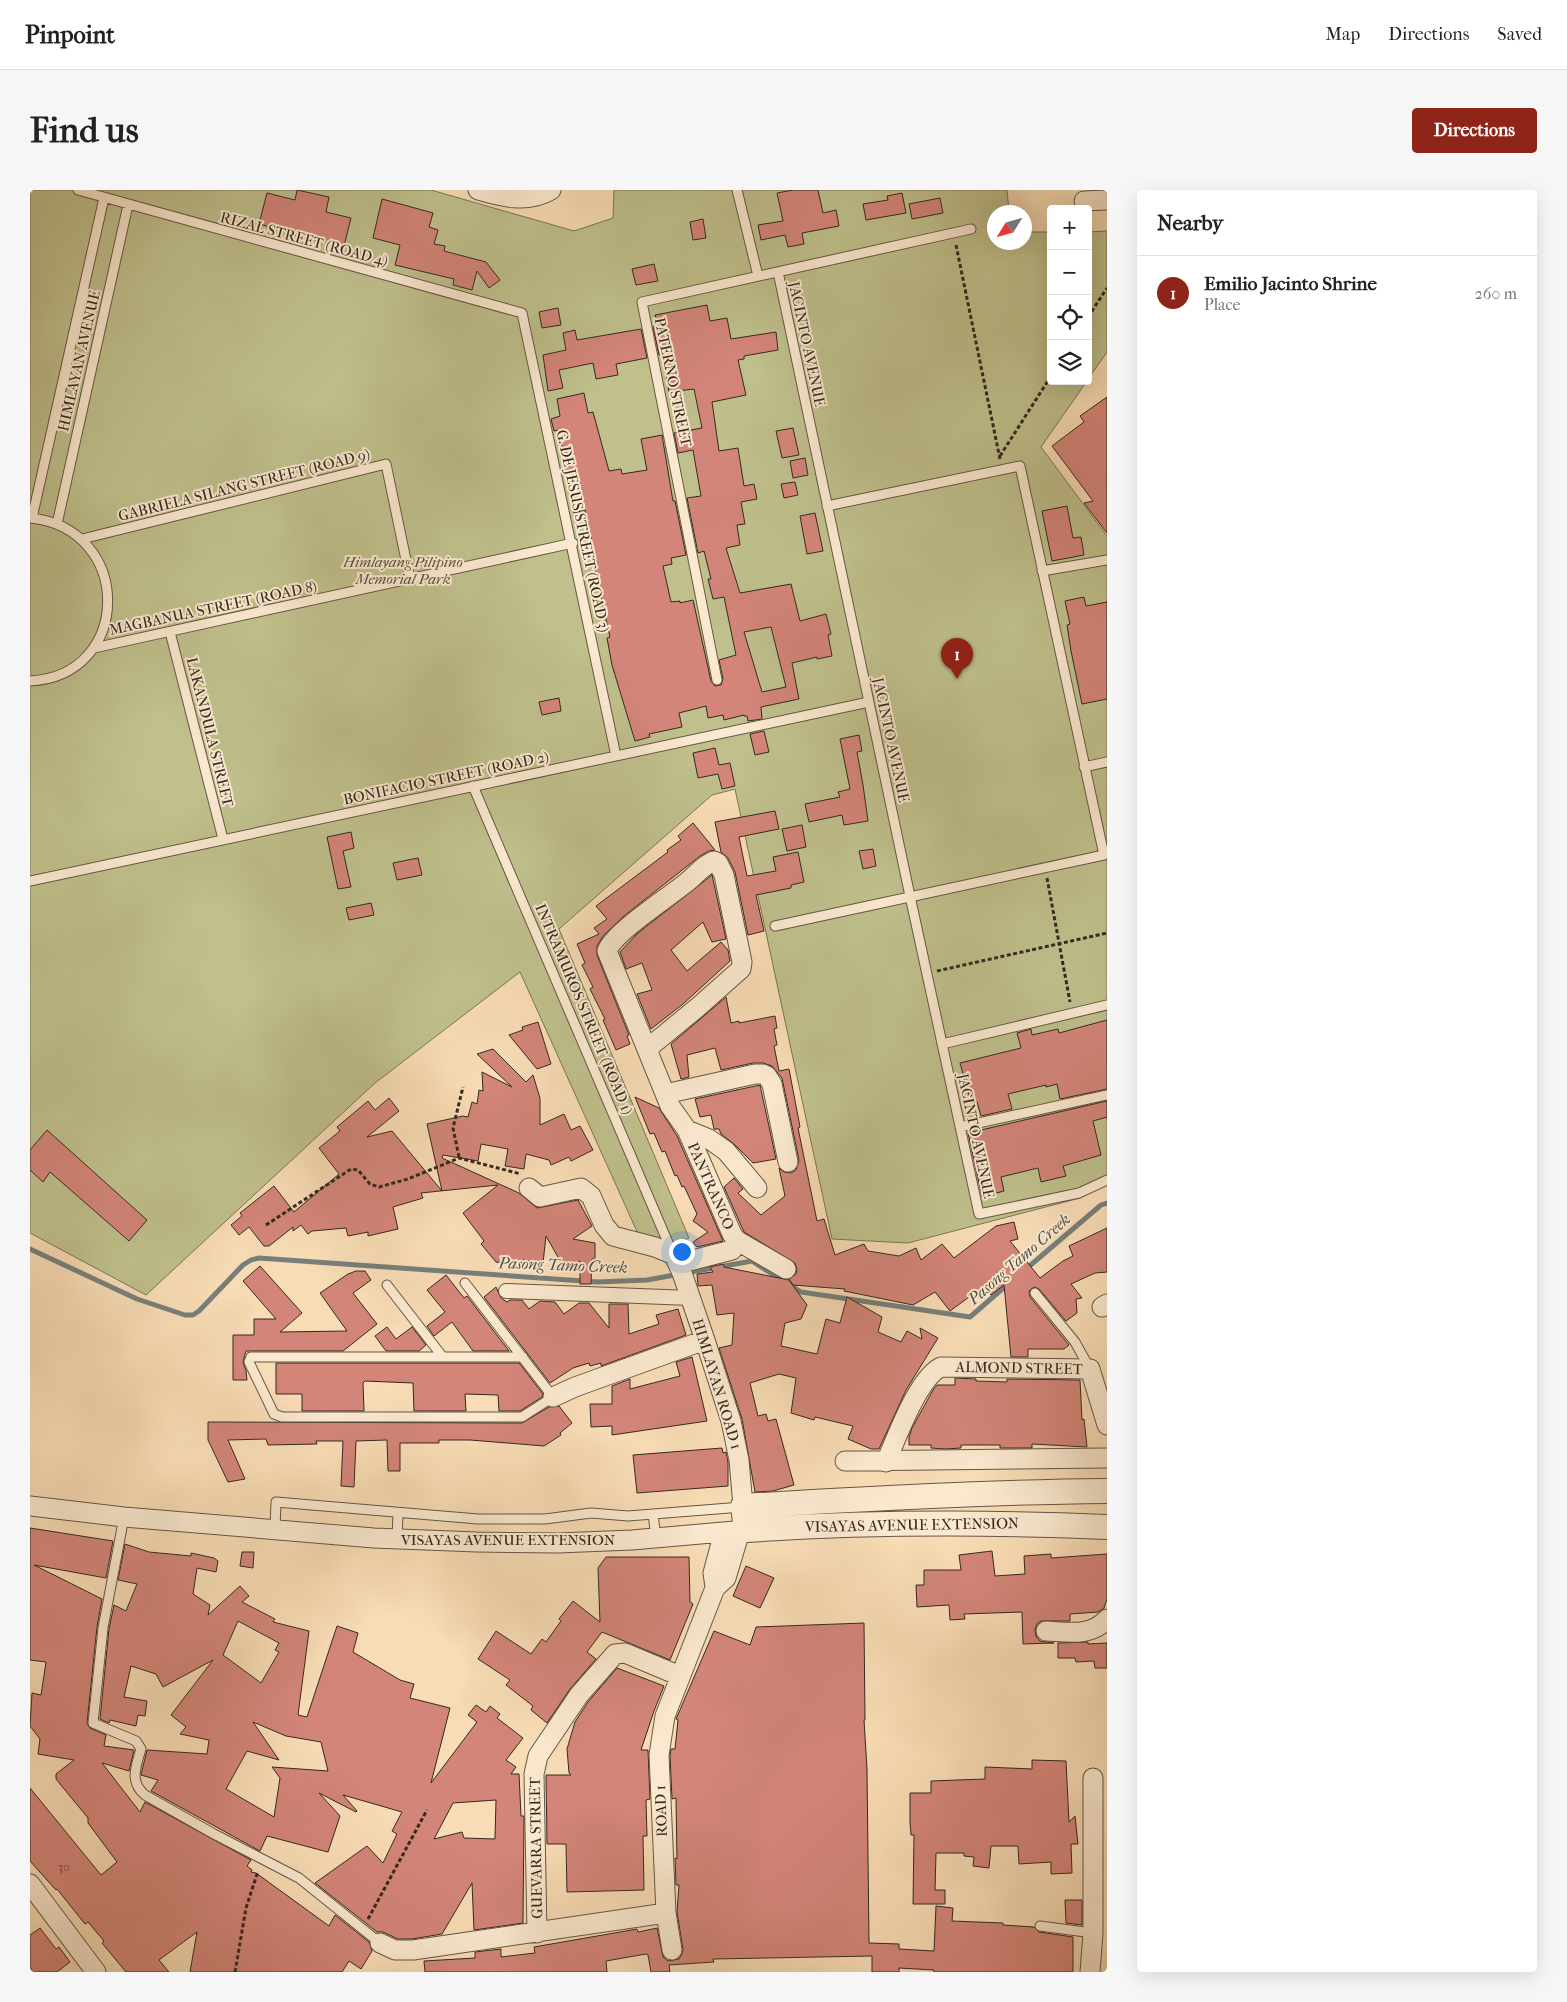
<!DOCTYPE html>
<meta charset="utf-8">
<style>
body{margin:0;font-family:"IM FELL French Canon",serif;background:#f6f6f6;color:#222}
.controls{position:absolute;right:15px;top:15px;display:grid;overflow:hidden;border-radius:5px;box-shadow:0 5px 20px #0002}
.controls button{width:45px;height:45px;display:grid;place-items:center;padding:0;border:0;border-bottom:1px solid #e0e0e0;background:#fff;color:#222;font:25px sans-serif}
.compass{position:absolute;left:957px;top:15px;width:45px;height:45px;border-radius:50%;background:#fff;box-shadow:0 5px 20px #0002;rotate:233deg}
.you{position:absolute;left:651px;top:1061px;width:18px;height:18px;margin:-12px;border:4px solid #fff;border-radius:50%;background:#1a73e8;box-shadow:0 0 0 8px #1a73e833}
.badge{display:grid;place-items:center;width:32px;height:32px;border-radius:50%;background:#8f2418;color:#fff;font-size:16px;font-weight:700}
.pin{position:absolute;translate:-50% -41px;filter:drop-shadow(0 1px 2px #0008)}
.pin::after{content:'';position:absolute;top:26px;width:18px;height:15px;background:inherit;clip-path:polygon(0 0,100% 0,50% 100%)}
.list{margin:0;padding:0;list-style:none}
h2{display:flex;justify-content:space-between;align-items:center;height:65px;margin:0;padding:0 20px;font-size:21px}
h2 small{font-size:16px;font-weight:400;color:#767676}
.list li{display:grid;grid-template-columns:32px 1fr auto;gap:15px;align-items:center;box-sizing:border-box;height:75px;padding:0 20px;border-top:1px solid #e0e0e0}
.list b{display:block;font-size:19px;white-space:nowrap}
.list p{margin:0;font-size:16px;white-space:nowrap;color:#767676}
.list em{font-size:16px;font-style:normal;color:#767676}
.icon{flex:none;width:28px;height:28px;fill:none;stroke:currentColor;stroke-width:2;stroke-linecap:round;stroke-linejoin:round}
.map{position:relative;flex:none;width:1077px;height:1782px;overflow:hidden;border-radius:5px}
header{display:flex;align-items:center;gap:30px;box-sizing:border-box;height:70px;padding:0 25px;background:#fff;border-bottom:1px solid #e0e0e0}
header strong{font-size:24px}
nav{display:flex;gap:28px;margin-inline-start:auto;font-size:18px}
.intro{display:flex;align-items:center;justify-content:space-between;box-sizing:border-box;height:120px;padding:0 30px}
h1{margin:0;font-size:35px}
.button{padding:12px 22px;border-radius:5px;background:#8f2418;color:#fff;font-size:18px;font-weight:700}
main{display:flex;gap:30px;padding:0 30px}
aside{flex:1;background:#fff;border-radius:5px;box-shadow:0 5px 20px #0002}
.map>svg:first-child{display:block}
.green{fill:#bfc08c;stroke:#7a7456}
.lines{fill:none;stroke-linecap:round;stroke-linejoin:round}
.stream{stroke:#777f7c;stroke-width:5}
.building{fill:#d38579;stroke:#342920;fill-rule:evenodd}
.service-casing{stroke:#655645;stroke-width:11}
.pedestrian-casing{stroke:#655645;stroke-width:16}
.minor-casing{stroke:#655645;stroke-width:21}
.tertiary-casing{stroke:#655645;stroke-width:26}
.path{stroke:#342920;stroke-width:3;stroke-dasharray:4 2.5;stroke-linecap:butt}
.service{stroke:#fae8cf;stroke-width:9}
.pedestrian{stroke:#fae8cf;stroke-width:14}
.minor{stroke:#fae8cf;stroke-width:19}
.tertiary{stroke:#fae8cf;stroke-width:24}
.labels{text-anchor:middle;dominant-baseline:central;stroke-width:4;stroke-linejoin:round;paint-order:stroke}
.number-label{font-size:12px;fill:#5c4036}
.street-label{font-size:15px;fill:#342920;stroke:#fae8cf}
.park-label{font-size:15px;font-style:italic;fill:#574f3b;stroke:#fae8cf}
.water-label{font-size:16px;font-style:italic;fill:#504d46;stroke:#fae8cf}
</style>
<header>
<strong>Pinpoint</strong>
<nav><a>Map</a><a>Directions</a><a>Saved</a></nav>
</header>
<div class="intro"><h1>Find us</h1><a class="button">Directions</a></div>
<main>
<div class="map">
<svg width="1077" height="1782" viewBox="0 0 1077 1782">
<rect width="100%" height="100%" fill="#f8dcb5"/>
<filter id="stains"><feTurbulence type="fractalNoise" baseFrequency=".004" numOctaves="4"/><feColorMatrix values="0 0 0 0 .2 0 0 0 0 .09 0 0 0 0 .02 0 0 0 .5 -.17"/></filter>
<radialGradient id="worn" r=".72"><stop offset=".6" stop-color="#630" stop-opacity="0"/><stop offset="1" stop-color="#630" stop-opacity=".3"/></radialGradient>
<path class="green" d="M0,0H401L544,41L583,28L584,0H977L979,22H964V52H994L995,42H1021V191H1057L1011,257L1077,346V994L1050,1008L878,1053L802,1049L705,599L682,605L529,739L659,1048L618,1066L490,782L345,893L116,1105L0,1043Z
M1077,41V162L1058,189V42Z"/>
<g class="lines">
<path class="stream" d="M0,1059L107,1109L155,1125H163L169,1121L213,1075L221,1070L229,1068L567,1092L617,1090L722,1071L753,1091
M996,1079L1071,1015L1077,1013
M760,1095L771,1102L940,1127L978,1094"/>
</g>
<path class="building" d="M267,0L299,7L296,22L321,28L314,56L274,48L259,44V42L229,34L237,3L265,10Z
M763,0H788L793,23L806,20L809,36L772,43L774,54L758,57L755,45L731,50L728,35L753,31L747,3Z
M872,3L876,23L836,30L833,14L858,10L857,6Z
M910,8L913,23L882,29L879,14Z
M352,9L403,23L399,37L408,40L404,54L415,56L414,61L456,72L470,90L459,98L447,81L442,100L423,95L424,89L365,75L370,55L343,48Z
M673,29L676,48L663,50L660,32Z
M624,74L628,91L606,95L602,79Z
M677,115L680,131L697,128L701,149L746,142L748,160L714,166V169L708,170L716,205L682,212L689,261L708,258L714,296L724,294L727,309L711,312L715,334L707,335L710,355L696,358L710,403L761,394L770,431L796,424L801,444L798,445L802,466L787,469V467L762,473L769,509L731,517L732,529L718,531L717,526H714V525L694,530L693,525L678,528L676,516L649,523L652,537L619,544L620,547L605,551L582,475L577,448L580,447L567,391L565,376L567,375L555,320L544,323L541,309L553,307L547,281L535,283L532,270L535,269L528,240L524,241L521,229L530,226L527,209L554,203L558,223L563,222L579,281L591,279L592,284L617,280L611,249L632,245L643,311H645L656,365L641,368L642,374L633,376L641,412L650,411V413L663,410L681,491L685,496L691,495L693,489L689,470L706,465L694,407L683,409L678,389H681L674,361L668,363L657,308L671,306L663,260L648,263L644,243L672,238L664,199L639,202L633,164L629,165L623,137L627,136L625,125ZM741,437L756,497L732,502L714,442Z
M528,118L531,135L512,138L509,122Z
M611,139L617,168L586,174L588,185L566,189L563,173L529,180L533,198L518,201L513,165L536,160L533,143L545,140L547,150Z
M1077,207V343L1054,313L1063,311L1022,256L1054,232L1050,226Z
M763,238L769,265L752,268L746,241Z
M775,268L778,285L763,288L760,271Z
M765,292L768,305L754,308L751,294Z
M1037,316L1043,348L1051,347L1054,365L1022,371L1012,321Z
M785,323L793,361L777,364L770,326Z
M1054,407L1056,416L1077,412V509L1052,514L1041,461L1037,435L1040,434L1035,411Z
M529,508L531,521L512,525L509,512Z
M734,541L739,562L725,565L720,544Z
M829,545L832,561L827,562L833,595L838,631L814,635L812,625L779,632L775,614L810,607L808,602L820,599L810,549Z
M685,558L689,575L700,573L705,596L692,599L688,584L668,588L663,563Z
M745,621L749,639L709,647L717,686L746,681L743,667L768,662L774,692L761,695V698L726,705L734,741L718,745L705,682L698,668L691,662L685,632Z
M663,633L685,660L679,661L670,666L594,726L573,746L567,756V765L599,845L597,846L600,854L586,860L573,830L575,829L560,799L563,797L552,775L555,773L547,754L569,744L564,738L577,729L566,716L638,662L637,660L651,650L648,646Z
M772,635L776,657L757,661L752,639Z
M321,642L324,658L313,661L321,697L308,699L297,647Z
M843,659L846,676L833,679L829,661Z
M388,668L392,685L367,690L363,673Z
M682,685L696,749L682,752L673,732L641,760L657,781L691,752L698,760L700,771L653,814L621,839L607,804L622,800L612,773L596,779L590,762L608,743Z
M341,713L344,725L319,730L316,718Z
M696,807L701,833L709,831V833L745,826L747,838L744,839L747,855L744,856L749,881L759,879L770,937L768,938L787,1031L794,1029L805,1065L834,1054L838,1061L869,1066L886,1058L891,1070L912,1054L924,1068L966,1036L984,1032L988,1049L980,1051L1010,1088L1033,1071L1043,1066L1039,1056L1077,1038V1082L1065,1083L1041,1094L1052,1108L1046,1109L1047,1123L1036,1131L1009,1099L1004,1097L999,1101L1000,1107L1039,1155L1034,1159H998V1167H981L974,1095L961,1105L954,1096L920,1121L905,1102L883,1115L814,1101L815,1099L763,1095L759,1089L766,1084L767,1079L765,1073L714,1042L694,997L704,988L713,999L708,1003L731,1025L755,1006L749,978L754,982L761,983L766,980L769,970L752,888L742,876L733,873H723L691,880L685,858L657,865L659,887L651,889L641,854Z
M1077,830V899L1030,909L1027,894L1016,897V895L978,904L982,919L951,926L947,912L941,913L930,873L991,858L987,843L1001,839L1002,845L1028,839L1029,843Z
M508,832L521,874L507,879L479,845L493,840L492,837Z
M463,859L496,892L503,885L510,908V935L534,924L541,940L550,936L563,960L541,971L539,967L521,975L519,970L496,964L494,979L475,976L478,959L451,954L448,971L413,965L412,968L489,1003L507,1018L548,1010L562,1036L543,1049L565,1053V1069H562L561,1094H550V1071L539,1077L533,1076L516,1046L513,1073L493,1070L497,1076L466,1072L451,1054L454,1051L433,1023L468,995L391,1003L393,1008L363,1017L368,1039L338,1046V1042L318,1046L316,1038L282,1041L278,1044L271,1035L263,1041V1037L239,1056H234L219,1037L209,1045L201,1035L212,1026L210,1023L244,996L264,1022L309,984L289,958L310,941L307,937L338,911L345,920L359,908L369,921L337,947L362,941L412,1001L397,934L433,926L438,927L442,912L447,914L449,900L453,901L452,882L482,897L447,864Z
M730,895L746,969L723,973L704,954L691,944L689,939H684L681,925L670,927L665,909Z
M605,907L629,918L647,946L693,1051L667,1057L663,1052L678,1042L663,1031L667,1024L654,996L652,997L647,985L645,986L635,961L632,962L624,943L620,944Z
M1077,911V927L1063,931L1071,965L1033,976L1036,986L1011,992L1008,978L971,987L974,1001L952,1007L938,943Z
M17,940L117,1030L99,1051L20,982L13,992L0,980V960Z
M693,1074L694,1077L759,1090L777,1115L771,1129L755,1133L751,1156L787,1164L796,1129L810,1133L817,1107L852,1127L848,1142L871,1152L877,1141L892,1149L890,1138L908,1148L876,1200L849,1259H841L818,1249L823,1236L785,1227L784,1230L761,1223L766,1188L749,1184L720,1193L728,1226L736,1224L738,1231L746,1229L764,1295L743,1301L725,1302L712,1229L689,1158L702,1155L704,1123L687,1125L682,1095L668,1096L667,1084L683,1082L680,1077Z
M230,1076L272,1123L250,1142L317,1141L290,1103L318,1084L326,1081H335L341,1090L323,1103L347,1134L313,1161H216L213,1172L216,1181L217,1190H203V1145H224V1129H246L213,1091Z
M416,1085L434,1108L437,1106L479,1161H443L422,1132L404,1146L397,1136L415,1122L397,1100Z
M466,1097L471,1108L477,1112L480,1110H492L499,1119L510,1111L525,1112L534,1124L549,1113H559L579,1138V1114H598L599,1144L629,1134L626,1125L648,1119L656,1145L571,1176V1173L560,1176L559,1173L543,1178L520,1193L454,1107Z
M357,1137L366,1149L382,1137L396,1155L389,1161H356L345,1146Z
M662,1167L677,1231L582,1245V1236L561,1237L560,1214H582V1196L600,1189V1199L650,1186L646,1172Z
M246,1173H489L513,1204L512,1207L490,1221H469L468,1205L435,1204L436,1221H384L383,1193L335,1191L333,1193L334,1221H272V1204H246Z
M925,1188L946,1189V1191L977,1192V1189L1050,1190L1052,1230L1054,1229L1057,1257L1002,1254V1258H970V1255H931V1258L916,1259L901,1258V1255H879V1247L882,1238L903,1200L907,1195H925Z
M529,1216L542,1233L530,1243L531,1245L514,1256L440,1250H409V1253H370V1281H358L357,1250L326,1251L324,1297L311,1296L313,1251H286L287,1254L238,1255L236,1249L198,1250L215,1289L198,1292L178,1250V1232L492,1233L519,1217Z
M692,1258L693,1263L696,1262L698,1272V1296L607,1303L603,1265Z
M0,1338L83,1351L76,1388L4,1375L72,1409L67,1437L57,1533L60,1538L76,1545L74,1556L104,1560L99,1581L72,1573L110,1622L115,1612L221,1670L217,1676L222,1680L221,1682L226,1683L299,1736L305,1725L339,1752L342,1761L331,1779L319,1771L312,1782H160L167,1742L129,1770L139,1782H96L72,1753L74,1751L58,1732L55,1734L27,1699L26,1700L0,1671V1598L71,1685L87,1672L58,1633V1628L26,1589V1584L44,1570L8,1564L10,1549L0,1536L2,1503L11,1505L16,1472L0,1470Z
M95,1354L119,1362L161,1366V1363L184,1368L188,1371L186,1382L167,1378L163,1404L180,1415L178,1425L210,1396L219,1406L212,1412L245,1429L243,1432L279,1441L268,1525L277,1527L307,1436L328,1443L323,1462L370,1490L384,1494L380,1508L420,1518L401,1593L447,1532L438,1525L446,1515L456,1522L460,1516L470,1524L467,1528L493,1548L476,1570L486,1577L481,1584H489L491,1626H494L493,1733L444,1740L442,1693L412,1744L382,1749H368L353,1742H347L285,1693L337,1656L353,1673L367,1644L362,1641L372,1622L313,1605L327,1621L326,1622L289,1603L310,1626L298,1662L237,1646L230,1661L121,1601L128,1590L111,1585L117,1560L177,1564L179,1550L150,1544L156,1537L141,1525L183,1470L133,1497L126,1484L101,1476L94,1507L117,1511L115,1526L108,1525L106,1536L80,1530L79,1533L70,1529L79,1439L84,1415L96,1421L107,1394L88,1390ZM208,1431L249,1453L245,1460L249,1462L231,1493L193,1465ZM223,1532L256,1546L291,1552L298,1581L242,1577L250,1588L244,1627L196,1599L217,1561L249,1570ZM466,1610L465,1649L434,1648L432,1642L404,1649L423,1613Z
M962,1361L965,1386L995,1384L994,1366L1021,1364V1368L1077,1364V1409L1074,1418L1068,1422L1040,1424V1431H1011L1007,1434L1005,1440L1006,1446L1010,1451L1024,1453L993,1454L992,1422L934,1424L935,1429L920,1430L919,1415L887,1417L886,1395H894V1380H931L929,1365Z
M212,1362H224L223,1378L210,1376Z
M576,1367H659L660,1412L663,1414L640,1470L572,1442L557,1462L566,1469L540,1499L517,1533L501,1520L503,1516L476,1495L480,1490L448,1469L466,1441L501,1464L512,1449L516,1452L531,1431L529,1429L543,1411L570,1432L568,1378Z
M716,1376L744,1388L730,1418L703,1406Z
M834,1433L835,1530H834L837,1579L839,1753L869,1754V1759L904,1761L906,1716L923,1718L922,1731L973,1733V1735L1004,1737L1009,1742L1043,1747V1782H904V1780L869,1778V1782H842V1766L683,1769L684,1772L639,1775L640,1782H621L618,1765L616,1764L576,1771L577,1782H395L394,1771L445,1768V1762L471,1759V1767L505,1763L504,1757L607,1739L608,1742L627,1738L633,1767L638,1771L649,1769L652,1764L653,1759L647,1722L649,1695H646L645,1668L647,1669L646,1608L642,1609L640,1566L641,1559H645L648,1530L646,1529L684,1441L720,1455L726,1437Z
M1058,1452V1454L1077,1453V1478H1065L1064,1471L1046,1472L1045,1468H1028V1453Z
M587,1478L634,1496L624,1521L611,1560H618L620,1609L616,1610L617,1646H613L614,1700L537,1702L536,1654H517L516,1585H541L539,1583L537,1559L545,1532L558,1512Z
M1002,1570L1036,1571L1039,1632L1045,1626L1048,1654H1041L1042,1683L1021,1684V1672L989,1674L988,1656H961L959,1678L943,1676L944,1667L934,1666V1663H906L905,1700H915V1714H883L884,1645H881L880,1632V1603H901V1591L955,1589V1577L1002,1579Z
M1035,1710H1052V1735L1036,1733Z
M10,1738L26,1759L29,1757L40,1772L27,1782H3L0,1778V1745Z"/>
<g class="lines">
<g class="service-casing">
<path id="service" d="M48,0L492,123L586,566
M707,0L728,86
M748,82L880,706L949,1024L1049,1003L1077,990
M0,328C104,338 103,486 0,491
M2,328L74,8
M27,334L98,15
M52,349L356,274L380,389
M1012,381L1077,370
M140,442L193,649
M64,458L543,353
M687,490L612,112L941,39
M1054,577L1077,572
M443,596L642,1062
M0,691L839,512
M745,736L1074,665L990,276L797,316
M912,854L1077,815
M930,937L1077,905
M435,1093L523,1207L492,1227H252L244,1224L219,1172L221,1167H493
M357,1095L412,1166
M1005,1103L1045,1152L1060,1179
M623,1324L626,1348
M94,1327L73,1438L63,1533L106,1551L111,1559C106,1576 99,1592 115,1605L184,1644L269,1688L350,1753
M245,1339L246,1312L448,1329H515L561,1323L598,1326L712,1317
M367,1349L368,1323
M1010,1736L1063,1743"/>
</g>
<g class="pedestrian-casing">
<path id="pedestrian" d="M476,1101L661,1108"/>
</g>
<g class="minor-casing">
<path id="minor" d="M448,0C472,7 497,14 521,0
M1054,11L1077,10
M635,904L725,884H733L737,886L742,894L758,972
M657,940L679,949L696,961L727,998
M499,998L510,1007L551,998L561,1006L574,1035L583,1046L625,1057L659,1071L702,1060L705,1056L706,1050L702,1044L657,940L640,916L577,761C584,742 639,707 657,692C666,685 673,675 684,671L688,673L694,685L712,772L711,779L668,817L617,859
M706,1050L756,1079
M643,1063L652,1083L675,1150L701,1231L709,1270L713,1316
M1072,1117L1077,1114
M523,1207L545,1197L675,1150
M815,1271L1077,1268
M856,1272C867,1247 888,1188 911,1177L1060,1179L1077,1235
M0,1316L94,1327L344,1348L447,1352L528,1353L602,1350L716,1340
M685,1397L683,1383L694,1342
M1016,1441C1038,1442 1061,1447 1077,1429
M0,1694L66,1782
M507,1743L504,1584L508,1566L514,1557L549,1505L585,1464L595,1463L650,1486
M350,1753L365,1760H383L636,1723
M642,1760L636,1723L629,1565L635,1526L685,1398L696,1388L710,1341
M1060,1782L1063,1743V1588"/>
</g>
<g class="tertiary-casing">
<path id="tertiary" d="M1077,1301C956,1302 834,1309 713,1316L716,1340C836,1332 957,1332 1077,1337"/>
</g>
<path class="path" d="M926,55L970,269
M1058,127L1077,98
M970,266L1021,186
M1017,688L1040,812
M907,781L1077,743
M429,967L423,938L433,897
M236,1035L321,979L328,980L340,994L349,997L378,989L429,968L491,984
M338,1729L397,1620
M205,1782L216,1718L228,1681"/>
<use href="#service" class="service"/>
<use href="#pedestrian" class="pedestrian"/>
<use href="#minor" class="minor"/>
<use href="#tertiary" class="tertiary"/>
</g>
<g class="labels">
<g class="number-label">
<text x="34" y="1677">30</text>
</g>
<g class="street-label">
<text transform="translate(274 49) rotate(15)">RIZAL STREET (ROAD 4)</text>
<text transform="translate(777 154) rotate(78)">JACINTO AVENUE</text>
<text transform="translate(49 171) rotate(-77)">HIMLAYAN AVENUE</text>
<text transform="translate(643 192) rotate(78)">PATERNO STREET</text>
<text transform="translate(214 295) rotate(-14)">GABRIELA SILANG STREET (ROAD 9)</text>
<text transform="translate(553 341) rotate(78)">G. DE JESUS STREET (ROAD 3)</text>
<text transform="translate(183 418) rotate(-12)">MAGBANUA STREET (ROAD 8)</text>
<text transform="translate(180 542) rotate(76)">LAKANDULA STREET</text>
<text transform="translate(861 550) rotate(78)">JACINTO AVENUE</text>
<text transform="translate(416 588) rotate(-12)">BONIFACIO STREET (ROAD 2)</text>
<text transform="translate(554 819) rotate(67)">INTRAMUROS STREET (ROAD 1)</text>
<text transform="translate(946 946) rotate(78)">JACINTO AVENUE</text>
<text transform="translate(681 996) rotate(66)">PANTRANCO</text>
<text transform="translate(989 1178) rotate(1)">ALMOND STREET</text>
<text transform="translate(687 1194) rotate(73)">HIMLAYAN ROAD 1</text>
<text transform="translate(882 1335) rotate(-1)">VISAYAS AVENUE EXTENSION</text>
<text x="478" y="1350">VISAYAS AVENUE EXTENSION</text>
<text transform="translate(631 1621) rotate(-92)">ROAD 1</text>
<text transform="translate(506 1658) rotate(-91)">GUEVARRA STREET</text>
</g>
<g class="park-label">
<text x="373" y="372">Himlayang Pilipino<tspan x="373" dy="17">Memorial Park</tspan></text>
</g>
<g class="water-label">
<text transform="translate(989 1069) rotate(-41)">Pasong Tamo Creek</text>
<text transform="translate(533 1075) rotate(2)">Pasong Tamo Creek</text>
</g>
</g>
<rect width="100%" height="100%" filter="url(#stains)"/>
<rect width="100%" height="100%" fill="url(#worn)"/>
</svg>
<div class="controls">
<button>+</button>
<button>−</button>
<button><svg class="icon" aria-label="locate" viewBox="0 0 24 24"><circle cx="12" cy="12" r="6"/><path d="M12 2v4M12 18v4M2 12h4M18 12h4"/></svg></button>
<button><svg class="icon" aria-label="layers" viewBox="0 0 24 24"><path d="M12 4l9 5-9 5-9-5zM3 14l9 5 9-5"/></svg></button>
</div>
<svg class="compass" viewBox="-18 -18 36 36"><path d="M0-13l5 13h-10z" fill="#e53935"/><path d="M0 13l5-13h-10z" fill="#767676"/></svg>
<div class="you"></div>
<div class="pin badge" style="left:927px;top:489px">1</div>
</div>
<aside>
<h2>Nearby<small></small></h2>
<ul class="list">
<li><span class="badge">1</span><div><b>Emilio Jacinto Shrine</b><p>Place</p></div><em>260 m</em></li>
</ul>
</aside>
</main>
